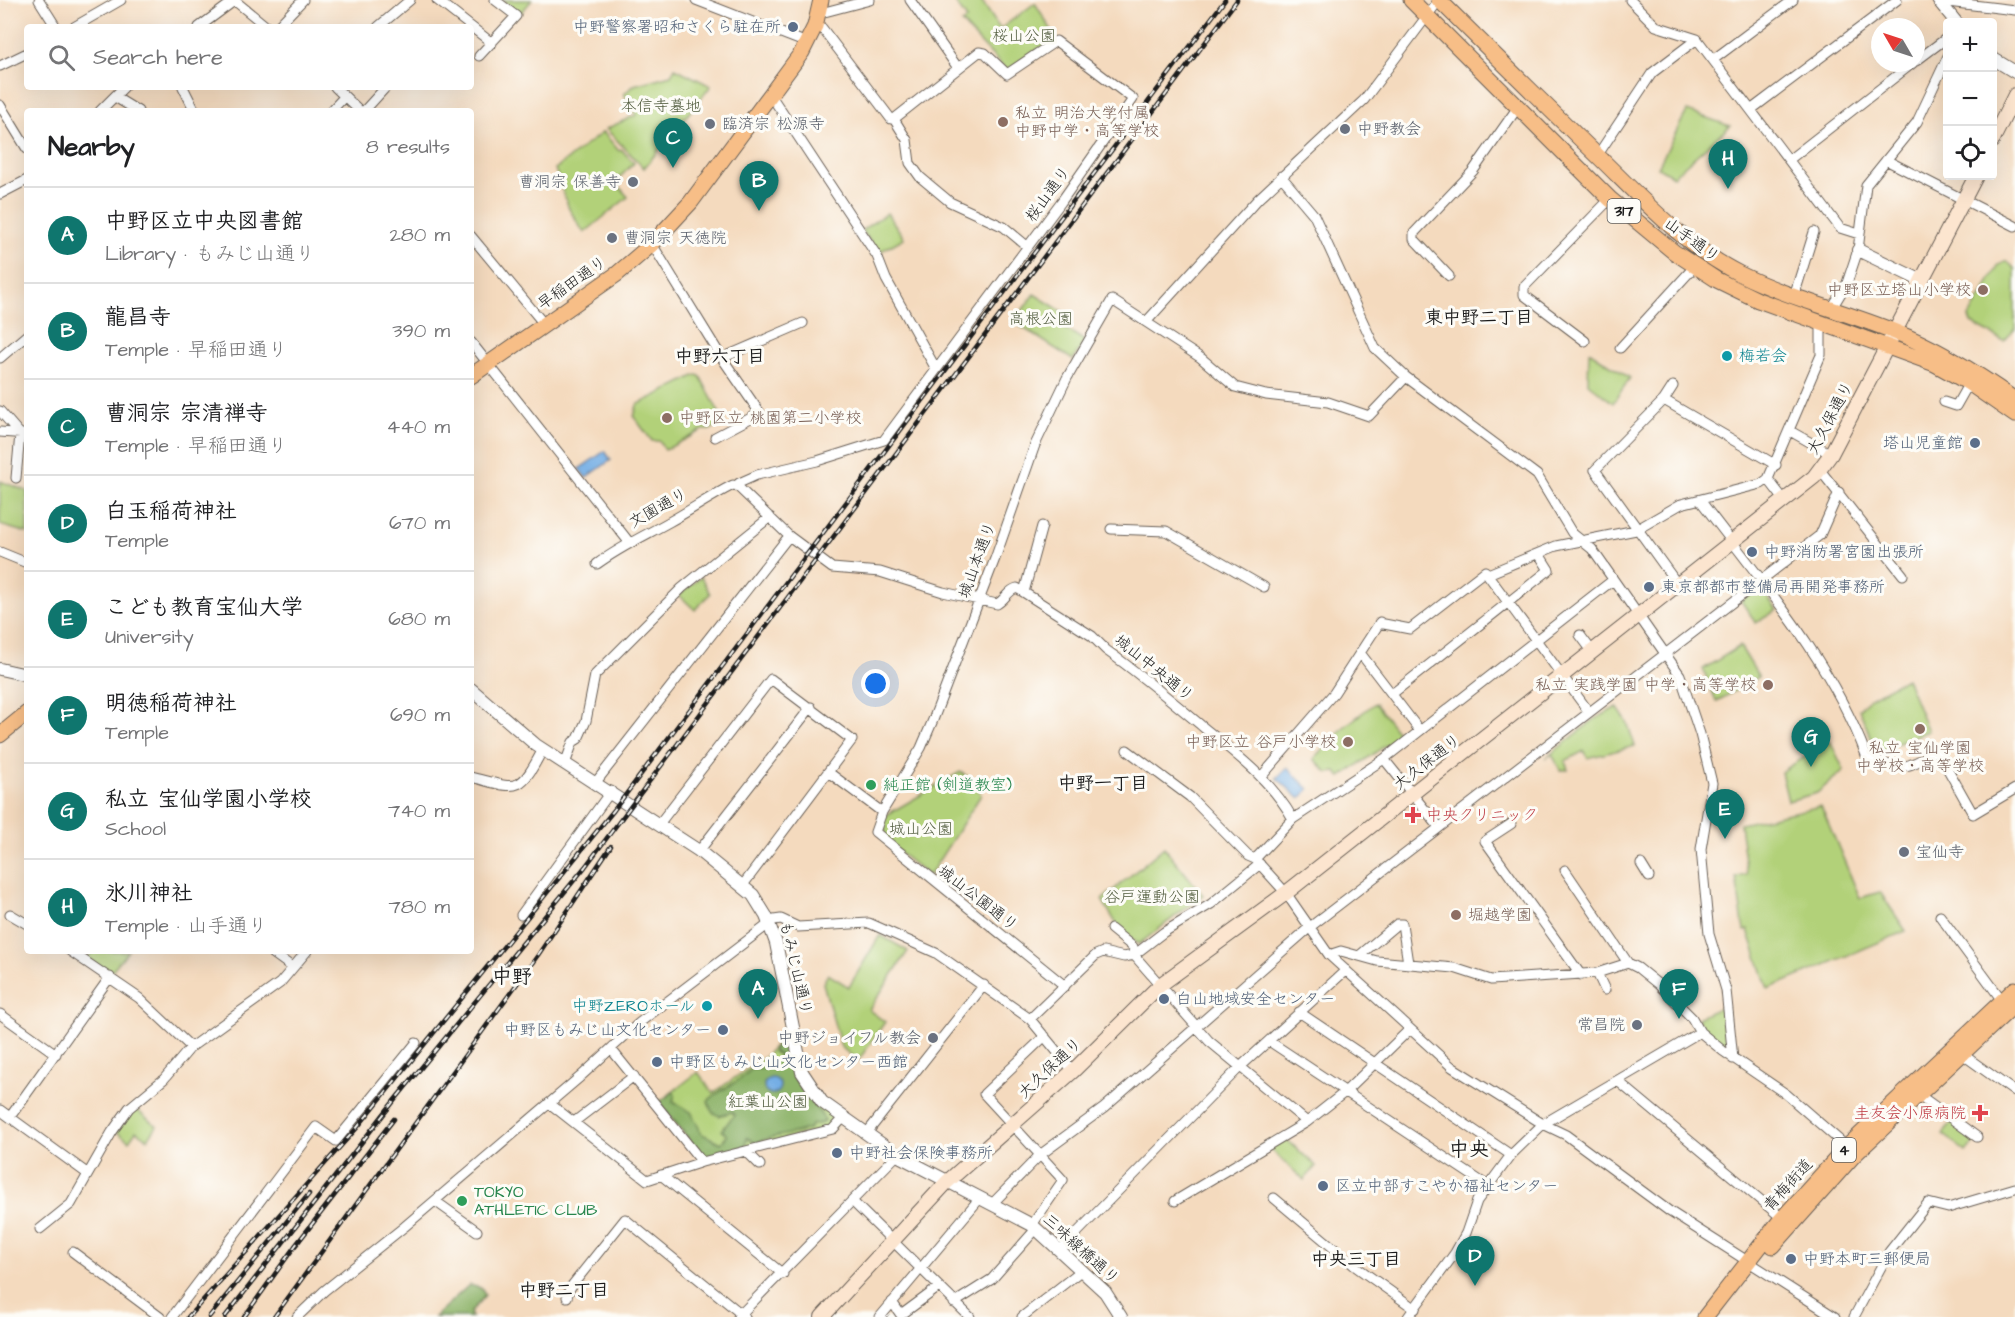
<!DOCTYPE html>
<meta charset="utf-8">
<style>
body{margin:0;font-family:"Architects Daughter","Klee One",sans-serif;background:#f2f2f2;color:#202124}
.controls{position:absolute;right:18px;top:18px;display:grid;overflow:hidden;border-radius:6px;box-shadow:0 6px 24px #0002}
.controls button{width:54px;height:54px;display:grid;place-items:center;padding:0;border:0;border-bottom:2px solid #e0e0e0;background:#fff;color:#202124;font:30px sans-serif}
.compass{position:absolute;left:1871px;top:18px;width:54px;height:54px;border-radius:50%;background:#fff;box-shadow:0 6px 24px #0002;rotate:309deg}
.you{position:absolute;left:876px;top:684px;width:21px;height:21px;margin:-15px;border:4px solid #fff;border-radius:50%;background:#1a73e8;box-shadow:0 0 0 9px #1a73e833}
.badge{display:grid;place-items:center;width:39px;height:39px;border-radius:50%;background:#0f766e;color:#fff;font-size:20px;font-weight:700}
.pin{position:absolute;translate:-50% -50px;filter:drop-shadow(0 2px 3px #0008)}
.pin::after{content:'';position:absolute;top:32px;width:21px;height:18px;background:inherit;clip-path:polygon(0 0,100% 0,50% 100%)}
.list{margin:0;padding:0;list-style:none}
h2{display:flex;justify-content:space-between;align-items:center;height:78px;margin:0;padding:0 24px;font-size:26px}
h2 small{font-size:20px;font-weight:400;color:#757577}
.list li{display:grid;grid-template-columns:39px 1fr auto;gap:18px;align-items:center;box-sizing:border-box;height:96px;padding:0 24px;border-top:2px solid #e0e0e0}
.list b{display:block;font-size:22px;white-space:nowrap}
.list p{margin:0;font-size:20px;white-space:nowrap;color:#757577}
.list em{font-size:20px;font-style:normal;color:#757577}
.icon{flex:none;width:33px;height:33px;fill:none;stroke:currentColor;stroke-width:2;stroke-linecap:round;stroke-linejoin:round}
.map{position:relative;flex:none;width:2015px;height:1317px;overflow:hidden}
.search{position:absolute;background:#fff;box-shadow:0 6px 24px #0002;left:24px;top:24px;width:450px;height:66px;display:flex;align-items:center;gap:15px;box-sizing:border-box;padding:0 21px;border-radius:6px;color:#757577;font-size:22px}
.panel{position:absolute;background:#fff;box-shadow:0 6px 24px #0002;left:24px;top:108px;width:450px;height:846px;border-radius:6px}
.map>svg:first-child{display:block}
.green{fill:#b2d179;stroke:#67764a;stroke-width:1.5}
.forest{fill:#8db369;stroke:#546842;stroke-width:1.5}
.water{fill:#75aee5;stroke:#486580;stroke-width:1.5}
.lines{fill:none;stroke-linecap:round;stroke-linejoin:round}
.minor-casing{stroke:#685e55;stroke-width:11}
.tertiary-casing{stroke:#685e55;stroke-width:14}
.secondary-casing{stroke:#685e55;stroke-width:16}
.primary-casing{stroke:#685e55;stroke-width:17}
.minor{stroke:#fff;stroke-width:9}
.tertiary{stroke:#fff;stroke-width:12}
.secondary{stroke:#fce5cf;stroke-width:14}
.primary{stroke:#f7be87;stroke-width:15}
.rail-casing{stroke:#1c1c1c;stroke-width:4.5}
.rail{stroke:#fdfcf7;stroke-width:2;stroke-dasharray:7;stroke-linecap:butt}
.service-dot{fill:#5c6f8a;stroke:#fdfcf7;stroke-width:2}
.education-dot{fill:#8d6e63;stroke:#fdfcf7;stroke-width:2}
.worship-dot{fill:#6b7280;stroke:#fdfcf7;stroke-width:2}
.culture-dot{fill:#0f9aa8;stroke:#fdfcf7;stroke-width:2}
.leisure-dot{fill:#2e9e5b;stroke:#fdfcf7;stroke-width:2}
.health-dot{fill:#e0444e;stroke:#fdfcf7;stroke-width:2}
.labels{text-anchor:middle;dominant-baseline:central;stroke-width:6;stroke-linejoin:round;paint-order:stroke}
.shield{fill:#fdfcf7;stroke:#605f5e;stroke-width:1.5}
.shield-label{font-size:15px;font-weight:bold;fill:#1c1c1c}
.service-label{font-size:16px;fill:#4e5e75;stroke:#fdfcf7;text-anchor:start}
.park-label{font-size:16px;fill:#505b3d;stroke:#fdfcf7}
.education-label{font-size:16px;fill:#785e54;stroke:#fdfcf7;text-anchor:start}
.worship-label{font-size:16px;fill:#5b616d;stroke:#fdfcf7;text-anchor:start}
.street-label{font-size:16px;fill:#1c1c1c;stroke:#fdfcf7}
.culture-label{font-size:16px;fill:#0d838f;stroke:#fdfcf7;text-anchor:start}
.leisure-label{font-size:16px;fill:#27864d;stroke:#fdfcf7;text-anchor:start}
.health-label{font-size:16px;fill:#be3a42;stroke:#fdfcf7;text-anchor:start}
.neighbourhood-label{font-size:18px;font-weight:bold;fill:#1c1c1c;stroke:#fdfcf7}
.quarter-label{font-size:20px;font-weight:bold;fill:#1c1c1c;stroke:#fdfcf7}
</style>
<div class="map">
<svg width="2015" height="1317" viewBox="0 0 2015 1317">
<rect width="100%" height="100%" fill="#fdfcf7"/>
<filter id="ink" filterUnits="userSpaceOnUse"><feTurbulence type="fractalNoise" baseFrequency=".0167" numOctaves="2"/><feDisplacementMap in="SourceGraphic" scale="12" xChannelSelector="R" yChannelSelector="G"/><feConvolveMatrix kernelMatrix="1 2 1 2 8 2 1 2 1" color-interpolation-filters="sRGB"/></filter>
<filter id="wash" filterUnits="userSpaceOnUse"><feTurbulence type="fractalNoise" baseFrequency=".008" numOctaves="4" result="noise"/><feDisplacementMap in="SourceGraphic" scale="24" xChannelSelector="R" yChannelSelector="G"/><feGaussianBlur stdDeviation="1.35" result="paint"/><feColorMatrix in="noise" values="0 0 0 0 0 0 0 0 0 0 0 0 0 0 0 0 0 1.4 0 .05"/><feComposite in="paint" operator="in"/></filter>
<g filter="url(#wash)">
<rect width="100%" height="100%" fill="#f4dabe"/>
<path class="green" d="M502,0H532L520,14Z
M958,0H981L1000,29L1035,3L1056,37L1009,70L1005,69L962,23L967,19L955,2Z
M675,68L711,86L644,168L606,129L636,115L624,94L634,85L671,75Z
M1687,111L1730,126L1673,176L1658,167Z
M603,132L619,151L621,149L634,163L615,182L628,197L584,233L569,209L555,169Z
M887,213L904,238L878,253L862,230Z
M2007,261L2015,269V329L2004,341L1971,323L1969,317L1999,265Z
M1034,294L1068,315L1061,326L1085,341L1073,360L1014,322Z
M1589,351L1630,378L1613,403L1588,383Z
M696,375L700,376L724,422L710,430H703L665,450L659,441H652L634,417L637,405Z
M0,481L27,491V533L0,525Z
M701,577L710,594L695,610L679,595Z
M1760,587L1777,610L1756,623L1741,601Z
M1740,646L1759,677L1716,702L1703,669Z
M1906,678L1928,731L1882,750L1874,745L1859,709L1870,698Z
M1375,703L1400,735L1341,777L1336,772L1328,773L1314,759L1344,727Z
M1617,707L1627,722L1635,746L1588,758L1584,751L1565,761L1568,770H1560L1552,754L1546,758L1595,719Z
M1830,741L1844,770L1817,793L1788,801L1781,772Z
M960,772L972,779L981,795L929,876L886,842L883,817Z
M1821,806L1860,898L1880,892L1906,931L1768,989L1748,930L1744,931L1736,877L1747,875L1740,824Z
M1164,847L1203,895L1139,944L1122,933L1102,900Z
M880,935L908,951L869,1010L885,1022L858,1061L841,1047L823,983L828,974L849,987Z
M94,951H128L109,974L86,959Z
M1721,1007L1725,1009L1729,1049L1725,1051L1698,1020L1699,1017Z
M788,1028L798,1074L837,1118L835,1127L704,1158L658,1103L698,1072L713,1093L766,1056Z
M134,1108L157,1126L148,1139L136,1131L129,1141L116,1131Z
M1953,1122L1976,1140L1966,1152L1943,1134Z
M1284,1137L1316,1166L1304,1180L1268,1147Z"/>
<path class="forest" d="M778,1045L787,1048L795,1079L825,1120L822,1123L811,1125L810,1128C793,1136 772,1134 756,1143L747,1138L745,1146L729,1153L704,1158L659,1102L673,1092L675,1094L673,1102L691,1112L702,1134L721,1143L727,1136L722,1130L734,1115L732,1112L719,1116L712,1112L708,1101C721,1087 739,1084 751,1069H762L765,1063L775,1061L780,1055L773,1052V1048Z
M469,1285L481,1288L485,1295L470,1313L472,1317H434Z"/>
<path class="water" d="M605,451L611,460L586,478L579,469Z
M1287,768L1309,789L1300,799L1277,778Z
M764 1086a8 8 0 1 1 16 0a8 8 0 1 1-16 0Z"/>
</g>
<g filter="url(#ink)">
<g class="lines">
<g class="minor-casing">
<path id="minor" d="M39,0L56,27
M234,0L267,27
M437,0L492,43
M696,0L807,43
M910,0L958,68
M1630,0L1656,26L1697,39L1840,228L1859,234
M1939,1L2015,10
M817,14L870,0
M815,25L822,28L891,119H894
M74,27L121,0
M199,27L234,1
M277,27L303,0
M378,27L410,0
M479,56L516,16L495,0
M1714,59L1793,0
M1916,61L1948,37
M0,66L27,53
M183,87L195,111
M335,87L360,111
M770,94L877,256L886,279L936,369
M115,97L138,111
M0,105L27,149
M1752,109L1897,0
M100,111L124,87
M331,111L344,97
M364,111L385,88
M1597,156L1652,73L1697,39
M1790,159L1913,63
M1886,160L2015,226
M1281,176L1314,215L1375,348L1406,377L1537,475L1572,533L1592,549L1680,675L1700,734L1712,783L1701,849L1709,934L1726,990L1733,1059
M0,194L27,180
M471,236L544,324
M652,244L722,358L760,413L715,437
M1449,276L1414,239V233L1473,171L1518,107
M1794,296L1814,232
M1832,308L1847,283L1858,250L1866,185L1917,122L1948,56
M1147,321L1258,199L1364,100L1439,0
M1585,341L1524,295V287L1610,199
M471,342L629,542
M1620,348L1695,266
M0,358L27,335
M722,358L803,323
M1673,386L1664,400L1595,470L1678,585
M1664,400L1776,465
M1944,402L1956,406L1969,383
M0,411L20,434L16,478
M1790,431L1831,454
M0,432L27,434
M1820,470L1903,575
M1768,479L1785,501
M737,486L739,483L757,475L817,461L884,440L1061,202L1133,99L1056,41L1007,74L985,53L979,52L894,119L907,140L910,163L920,177L950,202L1004,227L1028,247
M737,486L789,536L832,568L880,572L943,592L997,604C1006,599 1008,590 1017,588L1092,636L1106,650C1140,674 1172,701 1203,727C1236,754 1272,781 1293,819
M1700,500C1761,581 1830,659 1866,755C1898,772 1907,770 1937,750L1973,814L2015,789
M1111,529L1166,531L1264,587
M0,552L27,563
M597,564C620,547 644,536 669,522C691,510 711,496 733,485L737,486
M1488,574L1556,546L1636,530L1681,504L1761,484L1768,479L1821,355V321
M1024,592L1042,526
M1379,623L1410,629L1485,571L1589,712
M1580,635L1592,651
M1361,654L1420,731
M1392,694L1549,570L1539,554
M1127,750L1190,797L1248,856L1255,859L1286,893L1329,955L1452,1067L1543,1124L1566,1135L1669,1211L1835,1317
M1384,759L1439,827
M565,764L573,742L578,739L586,721L595,675L682,588L770,517
M828,772L882,812
M471,777C518,789 519,795 543,749
M1261,777L1334,693L1380,622
M596,782L789,536
M659,824L771,679L852,740L743,885
M1511,824L1485,841L1581,975
M699,851L811,707
M1255,859L1293,819L1384,759L1613,580
M1641,864L1649,877
M1565,870L1628,963L1638,968L1659,985L1692,1018L1700,1032L1723,1051L1786,1094L1847,1147
M10,914L27,924
M521,915L611,791
M1940,916L2004,1003
M1111,929L1133,947L1134,955L1209,1041L1307,1122
M70,951L139,998L191,1047
M270,951L292,967
M1329,955L1341,951L1377,961L1454,968L1491,980L1597,973L1628,963
M1359,956L1397,924H1402L1408,963
M1597,973L1605,990
M1065,986L875,832L882,812L921,748L933,720L996,556L1035,445L1067,378L1112,300L1201,358L1235,387L1266,395L1328,402L1369,416L1406,377
M1299,1012L1511,1155
M0,1014L56,1054
M1030,1019L1096,955L1103,952L1124,957L1134,955L1164,932L1211,904L1260,864
M1269,1041L1488,1186
M611,1049L702,1162
M1962,1054L2015,1092
M1619,1082L1782,1218
M1919,1095L1977,1137
M549,1103L647,1180L702,1162L833,1129L843,1118
M0,1110L88,1174
M10,1117L110,977
M574,1122L634,1076
M869,1135L870,1129L984,985
M746,1151L760,1165
M661,1175L783,1274
M1274,1198L1355,1266L1415,1309
M435,1201L477,1231
M1175,1201L1307,1122L1345,1092L1409,1030
M853,1202L970,1317
M992,1204L1040,1155L1104,1108L1310,927L1820,535L1839,492
M1032,1225L1063,1180L984,1094L1045,1036
M40,1229L71,1204L112,1132L129,1108L164,1079L191,1047L280,983L307,951
M1060,1250L1239,1068L1346,970
M73,1252L160,1317
M567,1297L570,1288L625,1219L745,1317
M892,1302L901,1315L939,1287
M954,1303L992,1279L1036,1229
M172,1317L316,1127L336,1141L416,1043
M297,1317L324,1291L404,1227L580,1077L639,1023L774,920L781,919L798,927L869,923L936,953L1030,1019L1073,1071
M738,1317L897,1155
M880,1317L980,1198
M1022,1317L1082,1270
M1408,1317L1455,1253L1466,1233L1477,1201L1511,1155L1543,1124L1700,1032
M1854,1317L1889,1252L1928,1203L1948,1208L2015,1188"/>
</g>
<g class="tertiary-casing">
<path id="tertiary" d="M1938,0L1956,22
M1992,58L2015,72
M1858,250L1922,281
M0,669L27,675
M471,689L536,745L699,851L753,895L766,916L776,943L802,1072L822,1102L897,1155L1032,1225L1105,1292L1121,1317"/>
</g>
<g class="secondary-casing">
<path id="secondary" d="M1992,141L2015,95
M822,1317L947,1182L1073,1071L1160,985L1286,893L1814,477L1831,454L1976,176"/>
</g>
<g class="primary-casing">
<path id="primary" d="M1411,0L1610,199L1674,252L1717,280L1758,300L1935,364L1969,383L2015,415
M1439,0C1493,53 1546,106 1601,159C1644,201 1686,247 1740,274C1789,298 1843,311 1893,331C1937,348 1977,373 2015,400
M471,376L617,274L652,244L691,202L802,52L815,26L821,0
M0,735L27,713
M1773,1246L1854,1155L2015,1004
M1705,1317L1779,1222L1847,1147L2015,989"/>
</g>
<use href="#minor" class="minor"/>
<use href="#tertiary" class="tertiary"/>
<use href="#secondary" class="secondary"/>
<use href="#primary" class="primary"/>
<g class="rail-casing">
<path id="rail" d="M188,1317L356,1129L614,810L1225,0
M209,1317L309,1194
M225,1317L394,1101L585,867L1237,0
M244,1317L295,1246L394,1119
M274,1317L538,955L611,846"/>
</g>
<use href="#rail" class="rail"/>
</g>
</g>
<g class="service-dot">
<circle cx="793" cy="27" r="6"/>
<circle cx="1975" cy="443" r="6"/>
<circle cx="1752" cy="552" r="6"/>
<circle cx="1649" cy="587" r="6"/>
<circle cx="1164" cy="999" r="6"/>
<circle cx="723" cy="1030" r="6"/>
<circle cx="657" cy="1062" r="6"/>
<circle cx="837" cy="1153" r="6"/>
<circle cx="1323" cy="1186" r="6"/>
<circle cx="1791" cy="1259" r="6"/>
</g>
<g class="education-dot">
<circle cx="1003" cy="122" r="6"/>
<circle cx="1983" cy="290" r="6"/>
<circle cx="667" cy="418" r="6"/>
<circle cx="1768" cy="685" r="6"/>
<circle cx="1920" cy="729" r="6"/>
<circle cx="1348" cy="742" r="6"/>
<circle cx="1456" cy="915" r="6"/>
</g>
<g class="worship-dot">
<circle cx="710" cy="124" r="6"/>
<circle cx="1345" cy="129" r="6"/>
<circle cx="633" cy="182" r="6"/>
<circle cx="612" cy="238" r="6"/>
<circle cx="1904" cy="852" r="6"/>
<circle cx="1637" cy="1025" r="6"/>
<circle cx="933" cy="1038" r="6"/>
</g>
<g class="culture-dot">
<circle cx="1727" cy="356" r="6"/>
<circle cx="707" cy="1006" r="6"/>
</g>
<g class="leisure-dot">
<circle cx="871" cy="785" r="6"/>
<circle cx="462" cy="1201" r="6"/>
</g>
<g class="health-dot">
<path d="M1410 806h6v6h6v6h-6v6h-6v-6h-6v-6h6z"/>
<path d="M1977 1104h6v6h6v6h-6v6h-6v-6h-6v-6h6z"/>
</g>
<g class="labels">
<g class="shield">
<rect x="1607.5" y="199" width="33" height="24" rx="4.5"/>
<rect x="1832" y="1138" width="24" height="24" rx="4.5"/>
</g>
<g class="shield-label">
<text x="1624" y="211">317</text>
<text x="1844" y="1150">4</text>
</g>
<g class="service-label">
<text x="781" y="27" text-anchor="end">中野警察署昭和さくら駐在所</text>
<text x="1963" y="443" text-anchor="end">塔山児童館</text>
<text x="1764" y="552">中野消防署宮園出張所</text>
<text x="1661" y="587">東京都都市整備局再開発事務所</text>
<text x="1176" y="999">白山地域安全センター</text>
<text x="711" y="1030" text-anchor="end">中野区もみじ山文化センター</text>
<text x="669" y="1062">中野区もみじ山文化センター西館</text>
<text x="849" y="1153">中野社会保険事務所</text>
<text x="1335" y="1186">区立中部すこやか福祉センター</text>
<text x="1803" y="1259">中野本町三郵便局</text>
</g>
<g class="park-label">
<text x="1024" y="36">桜山公園</text>
<text x="661" y="106">本信寺墓地</text>
<text x="1041" y="319">高根公園</text>
<text x="921" y="829">城山公園</text>
<text x="1152" y="897">谷戸運動公園</text>
<text x="768" y="1102">紅葉山公園</text>
</g>
<g class="education-label">
<text x="1015" y="113">私立 明治大学付属<tspan x="1015" dy="18">中野中学・高等学校</tspan></text>
<text x="1971" y="290" text-anchor="end">中野区立塔山小学校</text>
<text x="679" y="418">中野区立 桃園第二小学校</text>
<text x="1756" y="685" text-anchor="end">私立 実践学園 中学・高等学校</text>
<text x="1336" y="742" text-anchor="end">中野区立 谷戸小学校</text>
<text x="1920" y="748" text-anchor="middle">私立 宝仙学園<tspan x="1920" dy="18">中学校・高等学校</tspan></text>
<text x="1468" y="915">堀越学園</text>
</g>
<g class="worship-label">
<text x="722" y="124">臨済宗 松源寺</text>
<text x="1357" y="129">中野教会</text>
<text x="621" y="182" text-anchor="end">曹洞宗 保善寺</text>
<text x="624" y="238">曹洞宗 天徳院</text>
<text x="1916" y="852">宝仙寺</text>
<text x="1625" y="1025" text-anchor="end">常昌院</text>
<text x="921" y="1038" text-anchor="end">中野ジョイフル教会</text>
</g>
<g class="street-label">
<text transform="translate(1048 194) rotate(-54)">桜山通り</text>
<text transform="translate(1692 240) rotate(36)">山手通り</text>
<text transform="translate(572 283) rotate(-35)">早稲田通り</text>
<text transform="translate(1830 418) rotate(-62)">大久保通り</text>
<text transform="translate(658 508) rotate(-29)">文園通り</text>
<text transform="translate(977 560) rotate(-70)">城山本通り</text>
<text transform="translate(1154 668) rotate(39)">城山中央通り</text>
<text transform="translate(1427 762) rotate(-38)">大久保通り</text>
<text transform="translate(978 898) rotate(38)">城山公園通り</text>
<text transform="translate(796 968) rotate(77)">もみじ山通り</text>
<text transform="translate(1050 1068) rotate(-43)">大久保通り</text>
<text transform="translate(1788 1185) rotate(-48)">青梅街道</text>
<text transform="translate(1081 1249) rotate(42)">三味線橋通り</text>
</g>
<g class="culture-label">
<text x="1739" y="356">梅若会</text>
<text x="695" y="1006" text-anchor="end">中野ZEROホール</text>
</g>
<g class="leisure-label">
<text x="883" y="785">純正館 (剣道教室)</text>
<text x="474" y="1192">TOKYO<tspan x="474" dy="18">ATHLETIC CLUB</tspan></text>
</g>
<g class="health-label">
<text x="1426" y="815">中央クリニック</text>
<text x="1966" y="1113" text-anchor="end">圭友会小原病院</text>
</g>
<g class="neighbourhood-label">
<text x="1479" y="317">東中野二丁目</text>
<text x="720" y="356">中野六丁目</text>
<text x="1103" y="783">中野一丁目</text>
<text x="1356" y="1259">中央三丁目</text>
<text x="564" y="1290">中野二丁目</text>
</g>
<g class="quarter-label">
<text x="512" y="977">中野</text>
<text x="1469" y="1150">中央</text>
</g>
</g>
</svg>
<div class="controls">
<button>+</button>
<button>−</button>
<button><svg class="icon" aria-label="locate" viewBox="0 0 24 24"><circle cx="12" cy="12" r="6"/><path d="M12 2v4M12 18v4M2 12h4M18 12h4"/></svg></button>
</div>
<svg class="compass" viewBox="-18 -18 36 36"><path d="M0-13l5 13h-10z" fill="#e53935"/><path d="M0 13l5-13h-10z" fill="#757577"/></svg>
<div class="you"></div>
<div class="pin badge" style="left:758px;top:1019px">A</div>
<div class="pin badge" style="left:759px;top:211px">B</div>
<div class="pin badge" style="left:673px;top:168px">C</div>
<div class="pin badge" style="left:1475px;top:1286px">D</div>
<div class="pin badge" style="left:1725px;top:839px">E</div>
<div class="pin badge" style="left:1679px;top:1019px">F</div>
<div class="pin badge" style="left:1811px;top:767px">G</div>
<div class="pin badge" style="left:1728px;top:189px">H</div>
<div class="search"><svg class="icon" aria-label="search" viewBox="0 0 24 24"><circle cx="10" cy="10" r="6"/><path d="M15 15l6 6"/></svg>Search here</div>
<section class="panel">
<h2>Nearby<small>8 results</small></h2>
<ul class="list">
<li><span class="badge">A</span><div><b>中野区立中央図書館</b><p>Library · もみじ山通り</p></div><em>280 m</em></li>
<li><span class="badge">B</span><div><b>龍昌寺</b><p>Temple · 早稲田通り</p></div><em>390 m</em></li>
<li><span class="badge">C</span><div><b>曹洞宗 宗清禅寺</b><p>Temple · 早稲田通り</p></div><em>440 m</em></li>
<li><span class="badge">D</span><div><b>白玉稲荷神社</b><p>Temple</p></div><em>670 m</em></li>
<li><span class="badge">E</span><div><b>こども教育宝仙大学</b><p>University</p></div><em>680 m</em></li>
<li><span class="badge">F</span><div><b>明徳稲荷神社</b><p>Temple</p></div><em>690 m</em></li>
<li><span class="badge">G</span><div><b>私立 宝仙学園小学校</b><p>School</p></div><em>740 m</em></li>
<li><span class="badge">H</span><div><b>氷川神社</b><p>Temple · 山手通り</p></div><em>780 m</em></li>
</ul>
</section>
</div>
